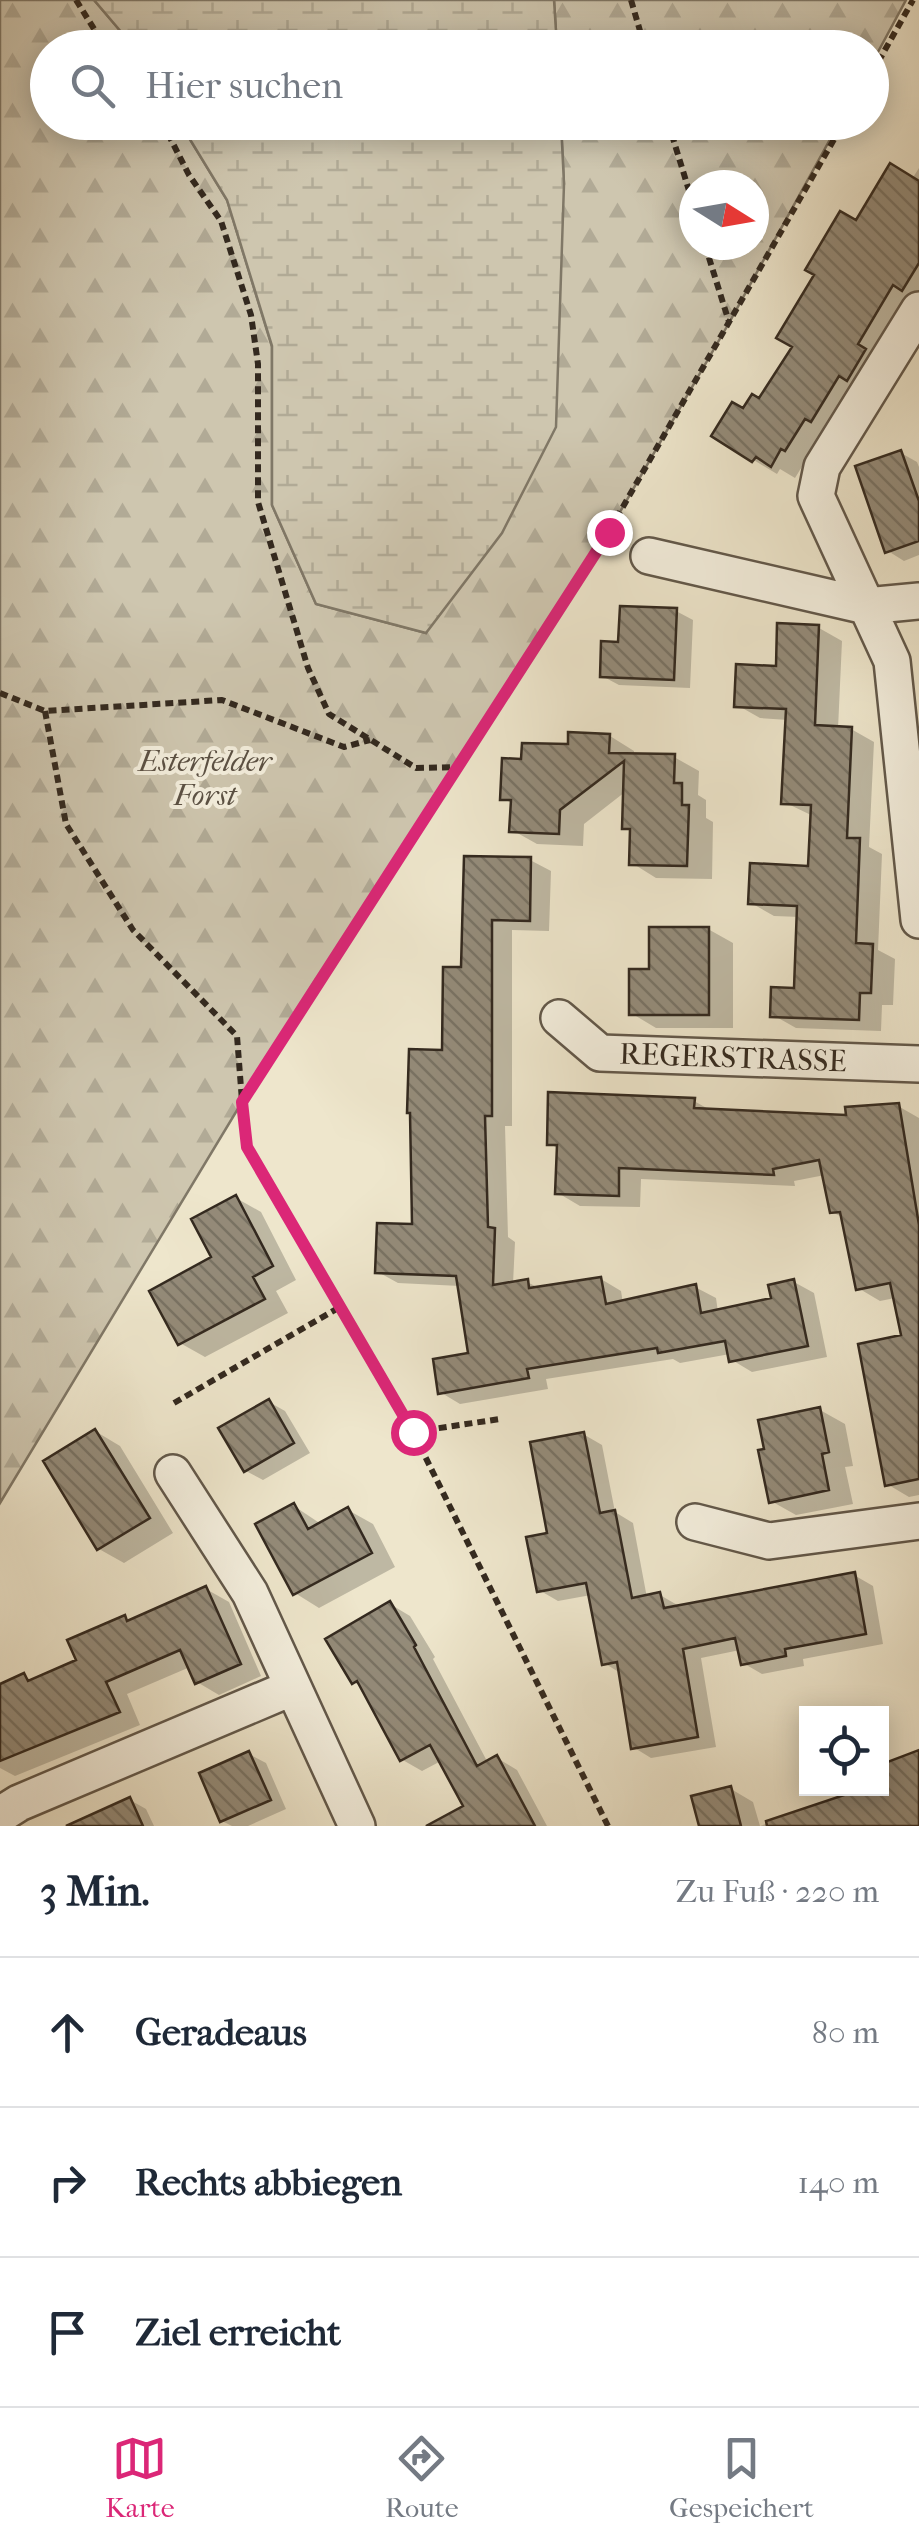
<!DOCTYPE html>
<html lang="de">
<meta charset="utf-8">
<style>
body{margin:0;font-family:"IM FELL French Canon",serif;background:#f2f2f3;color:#1f2937}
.controls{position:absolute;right:30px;bottom:30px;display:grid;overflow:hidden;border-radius:0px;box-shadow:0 5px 25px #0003}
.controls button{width:90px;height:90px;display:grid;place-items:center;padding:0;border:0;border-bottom:2px solid #e0e1e3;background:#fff;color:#1f2937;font:50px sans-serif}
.compass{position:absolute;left:679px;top:170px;width:90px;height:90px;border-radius:50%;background:#fff;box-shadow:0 5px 25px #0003;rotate:101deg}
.stop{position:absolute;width:30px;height:30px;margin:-22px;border:8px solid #db2777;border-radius:50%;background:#fff}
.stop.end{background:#db2777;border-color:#fff;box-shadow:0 2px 10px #0008}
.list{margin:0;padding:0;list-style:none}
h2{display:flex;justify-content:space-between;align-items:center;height:130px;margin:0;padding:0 40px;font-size:42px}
h2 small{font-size:32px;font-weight:400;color:#747a83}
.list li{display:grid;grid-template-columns:65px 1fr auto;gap:30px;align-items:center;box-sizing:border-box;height:150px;padding:0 40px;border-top:2px solid #e0e1e3}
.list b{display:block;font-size:38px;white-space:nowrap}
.list em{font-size:32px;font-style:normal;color:#747a83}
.icon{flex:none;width:55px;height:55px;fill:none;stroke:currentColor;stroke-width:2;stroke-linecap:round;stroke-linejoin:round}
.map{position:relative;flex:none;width:919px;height:1826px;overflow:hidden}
.search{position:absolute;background:#fff;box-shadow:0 5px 25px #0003;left:30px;right:30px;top:30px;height:110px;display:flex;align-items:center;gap:25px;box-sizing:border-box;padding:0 35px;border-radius:55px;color:#747a83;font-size:38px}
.sheet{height:580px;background:#fff}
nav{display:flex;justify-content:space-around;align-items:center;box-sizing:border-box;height:140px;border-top:2px solid #e0e1e3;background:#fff;font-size:28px;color:#747a83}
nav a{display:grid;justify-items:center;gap:5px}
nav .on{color:#db2777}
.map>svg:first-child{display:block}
.forest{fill:url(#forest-firs);stroke:#807867;stroke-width:2.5;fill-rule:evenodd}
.wetland{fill:url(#wetland-marsh);stroke:#807867;stroke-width:2.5}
.shadow{fill:#0003}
.building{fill:url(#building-back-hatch);stroke:#33291f;stroke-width:2.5}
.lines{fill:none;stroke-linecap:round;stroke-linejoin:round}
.street-casing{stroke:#62584a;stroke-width:40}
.path{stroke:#33291f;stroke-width:6;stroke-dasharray:8 5;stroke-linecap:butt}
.street{stroke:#f4efde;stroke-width:35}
.route{stroke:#db2777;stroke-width:12}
.labels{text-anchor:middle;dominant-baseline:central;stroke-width:8;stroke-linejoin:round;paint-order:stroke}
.park-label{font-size:30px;font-style:italic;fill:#5a5043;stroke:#f4efde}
.street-label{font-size:30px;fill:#33291f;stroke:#f4efde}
</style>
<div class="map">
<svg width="919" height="1826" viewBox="0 0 919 1826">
<defs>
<pattern id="forest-firs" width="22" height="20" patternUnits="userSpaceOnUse" patternTransform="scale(2.5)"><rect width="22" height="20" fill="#cec6af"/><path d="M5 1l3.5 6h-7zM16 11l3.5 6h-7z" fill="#b1aa96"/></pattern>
<pattern id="wetland-marsh" width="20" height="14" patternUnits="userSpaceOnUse" patternTransform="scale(2.5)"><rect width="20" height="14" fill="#cec6af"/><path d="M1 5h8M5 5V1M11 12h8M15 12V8" fill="none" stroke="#b1aa96"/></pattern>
<pattern id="building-back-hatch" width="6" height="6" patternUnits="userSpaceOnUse" patternTransform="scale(2.5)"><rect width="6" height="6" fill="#948b79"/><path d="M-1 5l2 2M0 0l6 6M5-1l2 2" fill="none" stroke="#797263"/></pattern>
</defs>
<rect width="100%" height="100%" fill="#eee6cc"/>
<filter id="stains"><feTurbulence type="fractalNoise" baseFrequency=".002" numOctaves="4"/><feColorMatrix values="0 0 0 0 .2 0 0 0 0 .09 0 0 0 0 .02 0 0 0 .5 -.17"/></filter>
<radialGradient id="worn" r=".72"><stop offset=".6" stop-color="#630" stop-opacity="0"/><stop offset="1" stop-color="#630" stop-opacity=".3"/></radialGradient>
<path class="forest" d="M0,0H94L134,47L48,48V122L180,123L227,200L272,347V505L316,604L426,633L564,184L561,123H839L729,323L609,531L242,1102L0,1503ZM694,185H754V245H694Z
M554,0H906L872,63V48L557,47Z"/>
<path class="wetland" d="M94,0H554L557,47H134Z
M180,123H561L564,184L556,427L502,533L426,633L316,604L272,505V346L227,200Z"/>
<path class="shadow" d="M919,168V297L810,463L806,460L795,478L780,469L777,474L714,436L760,402L795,347L857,223L912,179Z
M901,453L917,462L919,467V555L904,561L888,551Z
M676,611L693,620L690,688L619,685L602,676L621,645Z
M819,628L842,641L838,729H851L874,742L869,847L882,854L878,950L895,959L893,1005H882L881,1031L796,1028L773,1015L797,991L800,917L774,916L751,903L810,868L813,816L784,802L788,720L760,718L737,705Z
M610,736L634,751V756L674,757L699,771L698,795L706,800V818L713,822L712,879L656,878L632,863V832L624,827L625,792L584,824L583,846L537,844L512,830L513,804L503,798L524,762Z
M467,858L530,860L551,871L549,931L512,930V1126H505L508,1237L515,1242L513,1284L527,1282L541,1289L601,1279L621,1291L623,1303L695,1287L716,1298L718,1312L774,1300L794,1282L814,1293L827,1357L752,1372L732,1360L730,1354L680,1363L673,1359L546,1379L548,1389L460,1404L440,1392L471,1355L460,1286L398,1283L378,1272L414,1227L445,1053L464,970Z
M708,929L733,943V1028H656L631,1013L651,972Z
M694,1101L712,1111L849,1118L898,1106L919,1118V1495L909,1497L887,1484L904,1337L895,1298L880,1301L858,1288L844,1218L832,1212L825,1175L794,1181L795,1186L641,1179L640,1207L580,1206L558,1193L559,1149L550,1144Z
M236,1198L261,1212L296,1280L276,1291L288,1313L205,1357L180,1343Z
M269,1402L285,1411L310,1453L263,1480L246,1471Z
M820,1410L845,1424L853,1466L845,1467L853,1504L796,1515L771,1501Z
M95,1431L120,1446L173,1533L124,1563L99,1549Z
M583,1434L602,1445L615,1512L633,1523L647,1598L660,1595L679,1606L854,1575L873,1586L883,1644L803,1659L804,1666L762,1674L743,1663L740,1650L701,1658L716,1747L651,1758L633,1747L622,1674L604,1663L591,1595L558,1601L539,1590L550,1535Z
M294,1506L321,1524L348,1510L373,1524L395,1567L319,1608L295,1593Z
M206,1589L229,1602L261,1676L219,1695L197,1682L190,1667L127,1694L140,1725L15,1776L0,1768V1687L24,1676L33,1681L79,1661L125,1618L131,1622Z
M390,1604L410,1616L435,1657L433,1659L488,1763L497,1758L517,1770L547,1826H444L466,1807L441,1761L422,1771L401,1759L363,1687L353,1682Z
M918,1753L919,1826H702L731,1789L753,1802L760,1826L873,1788H882V1766Z
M249,1754L266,1763L286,1809L248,1826H232L222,1821Z
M130,1800L146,1809L154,1826H85Z"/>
<path class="building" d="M890,163L919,181V263L902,291L893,285L858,344L866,349L847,381L839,376L811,422L805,419L785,451L781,449L771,467L756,457L752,462L711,436L732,402L743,408L752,394L759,398L792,347L776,338L814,275L805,270L840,211L856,220Z
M901,450L919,501V541L885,553L855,466Z
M620,606L677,608L674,680L600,677L601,641L618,642Z
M777,623L819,625L815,725L852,727L847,838H860L856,943L873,944L871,993H860L859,1020L770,1017L771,987L794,988L797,906L748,904L750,863L808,866L811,805L781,804L786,709L734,707L736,664L776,666Z
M568,732L610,734L609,753L675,754L674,783H682V805H689L687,866L629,865L630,829H622L624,761L560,810L559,834L509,832L511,800H500L502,758L521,759L522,743L568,744Z
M464,856L531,857L530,921L492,920V1116H485L488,1227L495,1228L493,1285L528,1279L529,1288L601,1277L606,1304L696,1284L701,1313L771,1298L768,1285L794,1279L808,1346L729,1362L725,1341L658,1353L657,1348L527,1369L529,1378L438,1394L433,1359L468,1353L456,1276L375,1273L377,1223L412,1224L410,1113H407L409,1049L442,1050L443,967H461Z
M649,927H709V1015H629V969H649Z
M548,1092L695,1098L694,1108L846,1115L845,1107L899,1103L919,1225V1479L885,1486L858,1344L901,1335L890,1283L856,1290L840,1212L830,1213L819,1160L773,1169L774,1175L619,1168V1196L555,1194L557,1145H547Z
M236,1195L273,1266L253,1277L265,1299L178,1345L149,1291L211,1257L191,1219Z
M269,1399L294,1443L244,1472L218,1428Z
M820,1407L829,1452L822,1454L829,1490L769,1503L758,1450L764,1449L758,1420Z
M95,1429L150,1518L97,1550L43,1461Z
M584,1432L600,1513L615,1510L632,1598L660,1592L664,1608L855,1572L866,1634L785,1649L786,1656L741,1665L735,1638L683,1649L698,1737L631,1749L617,1662L602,1665L586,1583L537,1592L526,1537L547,1533L530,1442Z
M294,1503L308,1529L348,1507L372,1553L293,1595L255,1524Z
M206,1586L241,1664L195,1684L180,1650L106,1682L120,1712L0,1761V1684L24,1673L28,1681L76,1660L67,1640L125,1615L127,1621Z
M390,1601L416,1645L414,1647L477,1766L497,1755L535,1826H426L463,1806L430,1745L400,1761L357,1681L352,1684L325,1639Z
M919,1750V1826H767L766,1821L865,1788H882V1764Z
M249,1751L271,1800L220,1822L199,1773Z
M731,1786L741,1826H699L691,1796Z
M130,1797L143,1826H66Z"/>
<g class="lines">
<g class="street-casing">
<path id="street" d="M919,310L822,467L816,496L892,661L919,920
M649,556L866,606L919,601
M559,1018L600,1053L919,1064
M173,1473L250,1593L357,1826
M695,1522L769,1541L919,1521
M0,1815L19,1803L291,1688"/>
</g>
<path class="path" d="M76,0L106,48
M631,0L645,48
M872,73L913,0
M162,122L189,175L221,221L251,315L258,364V502L308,668L329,714L416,768L458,767
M668,122L694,207
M705,245L729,322
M0,693L45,711L222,700L344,747L370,740
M45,711L66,824L133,930L237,1036L242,1101
M174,1403L340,1307
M413,1432L500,1419
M608,1826L413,1432L247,1147L242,1102L609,531L844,122"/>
<use href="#street" class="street"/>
</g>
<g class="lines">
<path class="route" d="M413,1432L247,1147L242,1102L609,532"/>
</g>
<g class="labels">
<g class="park-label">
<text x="205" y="761">Esterfelder<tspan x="205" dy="34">Forst</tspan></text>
</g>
<g class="street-label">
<text transform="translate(733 1058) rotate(2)">REGERSTRASSE</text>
</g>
</g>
<rect width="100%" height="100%" filter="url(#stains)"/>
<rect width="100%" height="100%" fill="url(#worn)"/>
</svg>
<div class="controls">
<button><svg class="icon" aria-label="locate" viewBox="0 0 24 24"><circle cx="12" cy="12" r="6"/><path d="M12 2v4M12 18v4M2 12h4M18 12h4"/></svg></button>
</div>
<svg class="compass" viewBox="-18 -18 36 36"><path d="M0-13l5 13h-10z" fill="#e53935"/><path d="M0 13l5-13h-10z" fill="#747a83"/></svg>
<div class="stop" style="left:413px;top:1432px"></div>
<div class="stop end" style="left:609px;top:532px"></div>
<div class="search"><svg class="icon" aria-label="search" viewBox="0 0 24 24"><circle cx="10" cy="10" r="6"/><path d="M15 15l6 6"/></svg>Hier suchen</div>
</div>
<section class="sheet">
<h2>3 Min.<small>Zu Fuß · 220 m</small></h2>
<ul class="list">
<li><svg class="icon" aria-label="ahead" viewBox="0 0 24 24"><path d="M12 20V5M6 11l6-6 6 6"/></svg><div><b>Geradeaus</b></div><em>80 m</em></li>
<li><svg class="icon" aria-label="right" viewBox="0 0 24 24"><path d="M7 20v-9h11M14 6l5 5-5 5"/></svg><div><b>Rechts abbiegen</b></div><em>140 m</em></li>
<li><svg class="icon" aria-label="arrive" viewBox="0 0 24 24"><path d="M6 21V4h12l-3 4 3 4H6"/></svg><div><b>Ziel erreicht</b></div></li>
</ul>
</section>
<nav>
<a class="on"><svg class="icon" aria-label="map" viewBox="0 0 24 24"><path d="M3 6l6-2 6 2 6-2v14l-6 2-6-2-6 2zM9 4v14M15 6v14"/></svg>Karte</a>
<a><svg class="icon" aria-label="directions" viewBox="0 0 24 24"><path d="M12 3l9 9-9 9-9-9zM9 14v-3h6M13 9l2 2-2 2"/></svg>Route</a>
<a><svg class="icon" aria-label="saved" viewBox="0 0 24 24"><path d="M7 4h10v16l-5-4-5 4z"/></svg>Gespeichert</a>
</nav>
